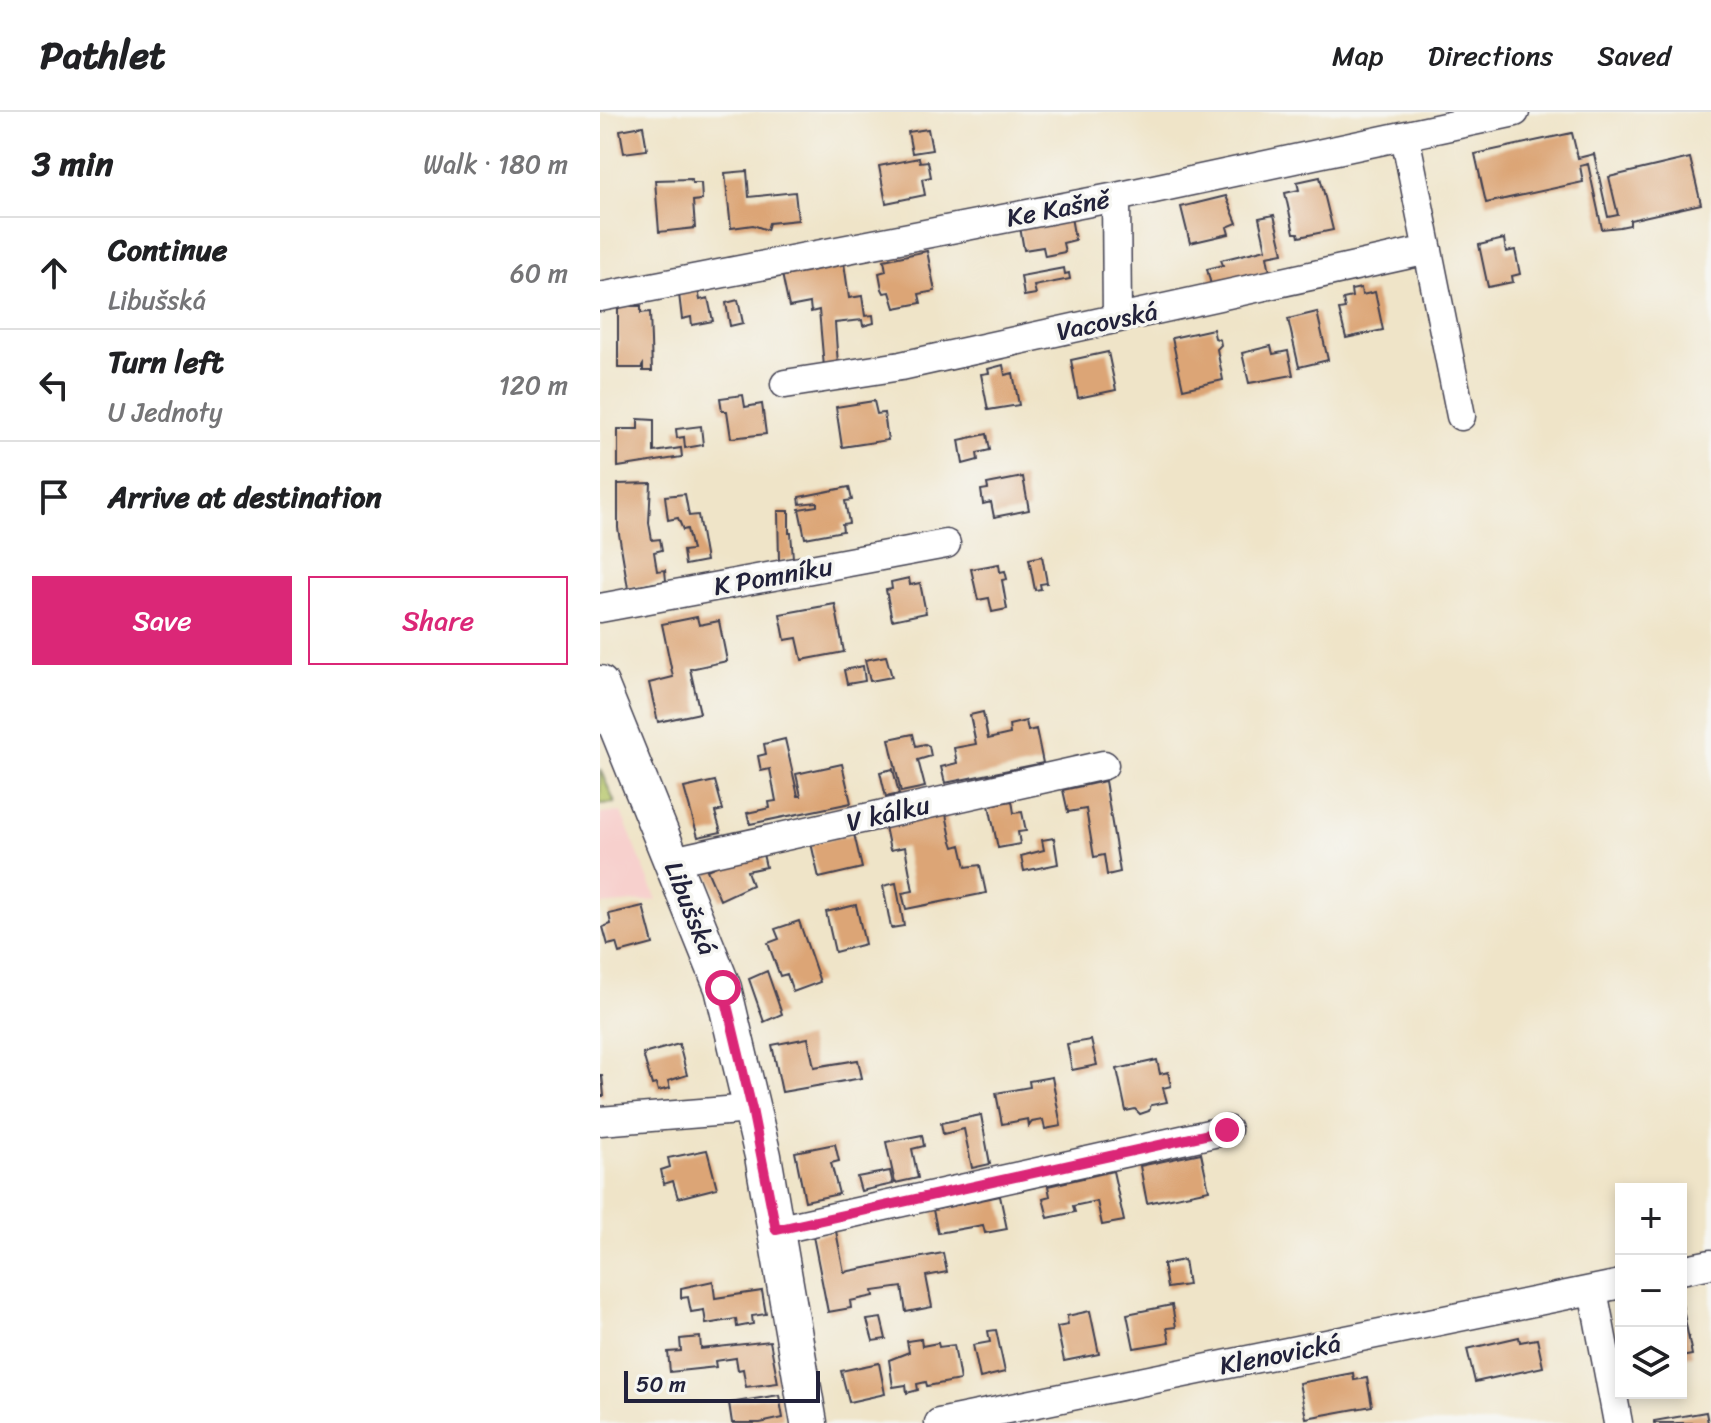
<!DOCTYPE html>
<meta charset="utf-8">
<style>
body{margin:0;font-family:Sriracha,sans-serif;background:#f6f6f6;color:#202124}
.controls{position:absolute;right:24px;bottom:24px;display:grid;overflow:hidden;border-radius:0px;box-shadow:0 4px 12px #0003}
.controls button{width:72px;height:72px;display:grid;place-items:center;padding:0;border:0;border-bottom:2px solid #e0e0e0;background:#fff;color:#202124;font:40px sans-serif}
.scale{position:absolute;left:24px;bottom:20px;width:196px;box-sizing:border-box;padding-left:8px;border:4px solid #22223b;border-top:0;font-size:22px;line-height:28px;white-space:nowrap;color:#22223b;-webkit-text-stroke:6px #f6f6f2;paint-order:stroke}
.stop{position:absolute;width:24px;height:24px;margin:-18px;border:6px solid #db2777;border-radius:50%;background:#fff}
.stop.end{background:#db2777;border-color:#fff;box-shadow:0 2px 8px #0008}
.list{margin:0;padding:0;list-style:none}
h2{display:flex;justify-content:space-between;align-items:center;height:104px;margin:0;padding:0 32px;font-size:34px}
h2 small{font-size:26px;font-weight:400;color:#757577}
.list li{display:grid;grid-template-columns:52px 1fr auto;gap:24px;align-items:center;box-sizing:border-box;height:112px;padding:0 32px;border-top:2px solid #e0e0e0}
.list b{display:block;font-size:30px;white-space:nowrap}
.list p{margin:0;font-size:26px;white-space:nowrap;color:#757577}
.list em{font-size:26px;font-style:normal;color:#757577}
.actions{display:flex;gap:16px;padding:24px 32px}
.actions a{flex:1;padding:18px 0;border:2px solid #db2777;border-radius:0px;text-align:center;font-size:28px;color:#db2777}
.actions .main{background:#db2777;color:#fff}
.icon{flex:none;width:44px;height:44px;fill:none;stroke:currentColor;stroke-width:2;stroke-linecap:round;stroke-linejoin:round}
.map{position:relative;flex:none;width:1111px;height:1311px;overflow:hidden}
header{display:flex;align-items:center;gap:48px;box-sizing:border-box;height:112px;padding:0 40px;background:#fff;border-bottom:2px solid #e0e0e0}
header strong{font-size:38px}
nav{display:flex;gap:44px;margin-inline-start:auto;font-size:28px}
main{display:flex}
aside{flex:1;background:#fff}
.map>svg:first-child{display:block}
.built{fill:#f7d0cd}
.green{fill:#b6c669;stroke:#6c7452;stroke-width:2}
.building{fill:#dca576}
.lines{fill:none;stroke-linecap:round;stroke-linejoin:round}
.minor-casing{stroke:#413f50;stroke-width:31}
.tertiary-casing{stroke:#413f50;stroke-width:39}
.minor{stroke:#fff;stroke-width:28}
.tertiary{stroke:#fff;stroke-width:36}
.route{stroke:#db2777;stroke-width:10}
.labels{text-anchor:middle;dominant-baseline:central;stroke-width:7;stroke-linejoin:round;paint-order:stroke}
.street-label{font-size:26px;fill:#22223b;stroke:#f6f6f2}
</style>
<header>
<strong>Pathlet</strong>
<nav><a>Map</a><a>Directions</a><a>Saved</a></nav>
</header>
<main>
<aside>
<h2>3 min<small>Walk · 180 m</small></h2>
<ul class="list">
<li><svg class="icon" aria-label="ahead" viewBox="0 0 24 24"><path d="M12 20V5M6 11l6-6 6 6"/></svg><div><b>Continue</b><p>Libušská</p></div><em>60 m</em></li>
<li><svg class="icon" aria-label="left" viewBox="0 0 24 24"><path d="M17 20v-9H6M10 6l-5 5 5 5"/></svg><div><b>Turn left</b><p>U Jednoty</p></div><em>120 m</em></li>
<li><svg class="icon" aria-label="arrive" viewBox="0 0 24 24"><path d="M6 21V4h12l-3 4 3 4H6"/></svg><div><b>Arrive at destination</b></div></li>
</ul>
<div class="actions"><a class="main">Save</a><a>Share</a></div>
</aside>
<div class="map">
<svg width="1111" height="1311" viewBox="0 0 1111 1311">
<rect width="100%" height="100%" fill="#f6f6f2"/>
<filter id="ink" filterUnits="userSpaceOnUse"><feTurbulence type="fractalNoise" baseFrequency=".0125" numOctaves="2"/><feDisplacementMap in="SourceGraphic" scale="16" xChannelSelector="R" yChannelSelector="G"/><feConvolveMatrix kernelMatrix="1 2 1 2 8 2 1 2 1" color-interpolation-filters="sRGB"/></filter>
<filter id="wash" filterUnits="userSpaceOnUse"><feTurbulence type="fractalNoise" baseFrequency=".006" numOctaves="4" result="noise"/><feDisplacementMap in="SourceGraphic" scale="32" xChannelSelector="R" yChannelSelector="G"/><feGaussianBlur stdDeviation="1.8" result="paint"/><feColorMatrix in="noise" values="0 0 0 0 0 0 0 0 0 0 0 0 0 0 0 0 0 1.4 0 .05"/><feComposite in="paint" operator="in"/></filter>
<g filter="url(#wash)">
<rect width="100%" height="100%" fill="#efe4c8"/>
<path class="built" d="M21,700L57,788L0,793V702Z"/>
<path class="green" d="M0,657L15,691L0,692Z"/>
<g id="blocks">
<path class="building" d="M43,14L47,38L24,41L20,18Z
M328,17L332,38L312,41L308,20Z
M972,21L978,46L994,42L1008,105L1018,103L1009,65L1090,46L1101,92L1030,108V113L1020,115L1002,117L988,52L980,54L983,70L886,91L875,42Z
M319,46L320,50L328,49L331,65L322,67L325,83L286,91L279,54Z
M147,59L149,85L195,80L198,108L169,111L167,118L153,113L131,116L125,61Z
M720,65L733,118L699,125L698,121H694L685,81L699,78L697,70Z
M91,67L92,71H101L102,88L93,89L95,116L59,120L55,68Z
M626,84L637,111L627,115L629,122L590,131L581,95Z
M674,103L683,141L667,144L670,160L611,173L607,157L623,153L621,148L666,137L659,106Z
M471,105L475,128L463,131L465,140L445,144L443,135L424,138L420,115Z
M904,127L906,140L915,138L920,162L912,164L913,170L888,175L879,133Z
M327,139L335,179L319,182L321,191L295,196L290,180L284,181L282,177L279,161L286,159L284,148Z
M244,151L249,186L262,184L265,204L273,203L274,211L263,214L262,208L235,211L238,253L224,255L219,198L211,200L210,191L189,195L182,162Z
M464,156L465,162L469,161L470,167L434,174L436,182L424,184L421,164Z
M761,176L762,183L775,180L783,218L746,226L739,198L745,197L743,187L752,185L751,178Z
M98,178L100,188L108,186L113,209L92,213L91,205L82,207L79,182Z
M138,188L143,211L130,214L126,191Z
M18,194H41V201L50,200L52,259H43V253L41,256H18Z
M717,200L728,248L699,255L688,207Z
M613,217L615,226L620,228L621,233L617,237L623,268L583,277L572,226Z
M671,234L673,242L688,239L693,263L649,271L642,241Z
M508,240L516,278L478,286L471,248Z
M403,253L405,263L413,261L419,293L388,298L381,262L389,261L388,257Z
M143,283L145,295L162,292L166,322L131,326L127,299H122L120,286Z
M274,289L277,302L284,301L288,328L242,335L236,295Z
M38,307L54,308V340L81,336L82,345L18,355V317H38Z
M101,314L103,333L85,336L84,325L77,326L76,317Z
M387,322L390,338L377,341L378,348L363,352L359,328Z
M423,365L429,398L394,405L391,390L383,392L381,378L388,377L387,372Z
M51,371L49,411L52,428L60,427L62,438L54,440L57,459L65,458L66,469L28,476L18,416V372Z
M249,375L252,388L245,389L249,411L242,412L243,419L205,426L199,397L217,394V390L200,392L199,385Z
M85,382L89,404L98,403L106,449L85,453L83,439L92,438L87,417L83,418L78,406L68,408L65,384Z
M178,399H189V421H191L193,446L179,449Z
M442,444L447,471L440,472L441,477L435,478L429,447Z
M399,452L400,460L405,459L407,467L402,468L407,497L392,500L389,486L378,488L371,457Z
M309,466L310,473L320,471L326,501L292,508L286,478L292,477L291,470Z
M235,492L244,540L202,548L197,526L185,528L180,502Z
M97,505L99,513L119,509L127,549L90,557L100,601L58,610L49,571L73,565L62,512Z
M286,544L292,565L270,569L265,548Z
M263,554L265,569L247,572L244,558Z
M383,600L388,627L410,622L409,613L426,609L428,619L436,617L443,651L345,671L341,655L357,651L354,636L376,632L370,603Z
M313,622L316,634L325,632L329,634L331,644L318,648L325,675L301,680L289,627Z
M185,627L198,684H201L196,662L242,652L251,691L150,712L147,701L170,696L169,690L176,689L170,657L161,659L158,644L166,642L164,632Z
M293,657L299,682L286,685L280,660Z
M115,669L123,698L115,700L121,720L98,725L84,676Z
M505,669L520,760L507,763L504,743L494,745L486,697L468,700L463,678Z
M412,689L414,701L422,700L426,719L418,720L420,732L398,736L389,693Z
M346,702L351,726L354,735L361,733L366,755L380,753L386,781L306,797L302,781L313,779L305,735L290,738L285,715Z
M254,722L262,756L219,766L211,731Z
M454,726L458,752L424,759L421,744L444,738L442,728Z
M163,742L166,755L147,759L152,773L120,788L107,758L128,749Z
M296,771L304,814L291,816L283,774Z
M256,793L265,832L235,840L226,800Z
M43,794L53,832L19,841L16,831L8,833L3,815L11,812L9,802Z
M199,809L220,870L193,880L187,862L180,864L168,831L179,827L175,817Z
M167,859L182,902L164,910L149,867Z
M208,926L214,955L258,948L262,966L182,980L172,933Z
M491,928L497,953L472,958L467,932Z
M79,932L87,963L68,969L70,976L58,979L56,972L52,973L43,942Z
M557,948L560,962L568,960L571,974L563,976L567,990L551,993L549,999L540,1002L535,997L526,999L517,957Z
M0,963H2L4,984H0Z
M452,965L461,1014L445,1017L443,1008L432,1010L429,1014L428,1007L402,1012L396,981L430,975L429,969Z
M381,1003L390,1052L372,1056L364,1017L343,1022L341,1011Z
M322,1023L324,1034L312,1037L318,1066L295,1071L286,1030Z
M235,1032L239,1049L231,1051L239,1082L205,1089L195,1040Z
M107,1038L117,1076L78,1086L73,1069L64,1072L61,1058L70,1055L68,1046Z
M601,1041L609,1078L547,1091L540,1054Z
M290,1059L293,1072L261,1079L257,1065Z
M513,1059L524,1109L502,1113L497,1089L473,1094L475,1100L448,1106L443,1086L450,1084L448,1074Z
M400,1084L407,1117L385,1121L383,1113L338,1121L333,1098Z
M236,1119L244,1160L343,1141L347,1160L326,1164L332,1195L306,1200L302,1175L273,1179L274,1184L250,1189L251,1196L228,1200L213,1124Z
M584,1148L588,1173L567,1176L563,1152Z
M113,1169L115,1186L162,1179L166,1202L152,1204L153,1212L137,1215L136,1207L106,1212L104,1198L91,1200L88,1185L81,1186V1176Z
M1081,1187L1092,1243L1081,1245Z
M572,1193L576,1215L567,1216L570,1230L534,1236L527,1202Z
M490,1199L499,1242L464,1249L457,1215L468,1213L467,1204Z
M281,1206L286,1227L273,1229L267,1208Z
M396,1218L405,1260L380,1266L373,1233L390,1230L388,1219Z
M100,1225L101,1237L170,1229L178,1271L146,1275L143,1257L138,1258L136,1246L115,1249L116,1255L70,1260L68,1240L81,1239L80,1227Z
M919,1225L920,1230L937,1227L943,1255L875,1270L867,1237Z
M321,1227L322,1234L338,1231L339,1235L354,1233L360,1268L327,1274L326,1270L317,1272L318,1278L307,1281L306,1273L293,1275L289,1248L309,1240L307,1229Z
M279,1251L285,1282L249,1290L241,1259Z
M753,1261L754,1268L767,1266L772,1294L706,1306L699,1271Z
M179,1283L183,1306L160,1311H132L129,1291Z
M1106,1300L1108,1311H1054V1309Z"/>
</g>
</g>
<g filter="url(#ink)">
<use href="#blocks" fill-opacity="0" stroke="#413f50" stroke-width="2"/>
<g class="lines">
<g class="minor-casing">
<path id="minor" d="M805,24L861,304
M516,85L517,206
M0,185L516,85L915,0
M185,272L301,254L828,138
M0,496L346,432
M73,749L504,653
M0,1009L152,997
M176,1118L627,1018
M1081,1158L1111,1152
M993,1178L1018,1311
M339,1311L1021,1172"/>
</g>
<g class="tertiary-casing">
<path id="tertiary" d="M0,572L123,876L163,1044L209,1311"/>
</g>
<use href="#minor" class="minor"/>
<use href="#tertiary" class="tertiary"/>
</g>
</g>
<g class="lines" filter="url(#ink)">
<path class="route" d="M123,876L152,997L176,1118L627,1018"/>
</g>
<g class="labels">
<g class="street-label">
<text transform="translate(458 96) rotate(-11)">Ke Kašně</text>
<text transform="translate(507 209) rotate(-12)">Vacovská</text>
<text transform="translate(173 464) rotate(-10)">K Pomníku</text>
<text transform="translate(288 701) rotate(-13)">V kálku</text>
<text transform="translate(91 796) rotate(68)">Libušská</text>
<text transform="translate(680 1242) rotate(-11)">Klenovická</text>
</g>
</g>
</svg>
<div class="controls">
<button>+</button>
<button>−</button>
<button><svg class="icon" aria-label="layers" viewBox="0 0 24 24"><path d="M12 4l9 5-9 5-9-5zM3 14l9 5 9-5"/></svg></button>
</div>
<div class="scale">50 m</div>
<div class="stop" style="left:123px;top:876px"></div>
<div class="stop end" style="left:627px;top:1018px"></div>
</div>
</main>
